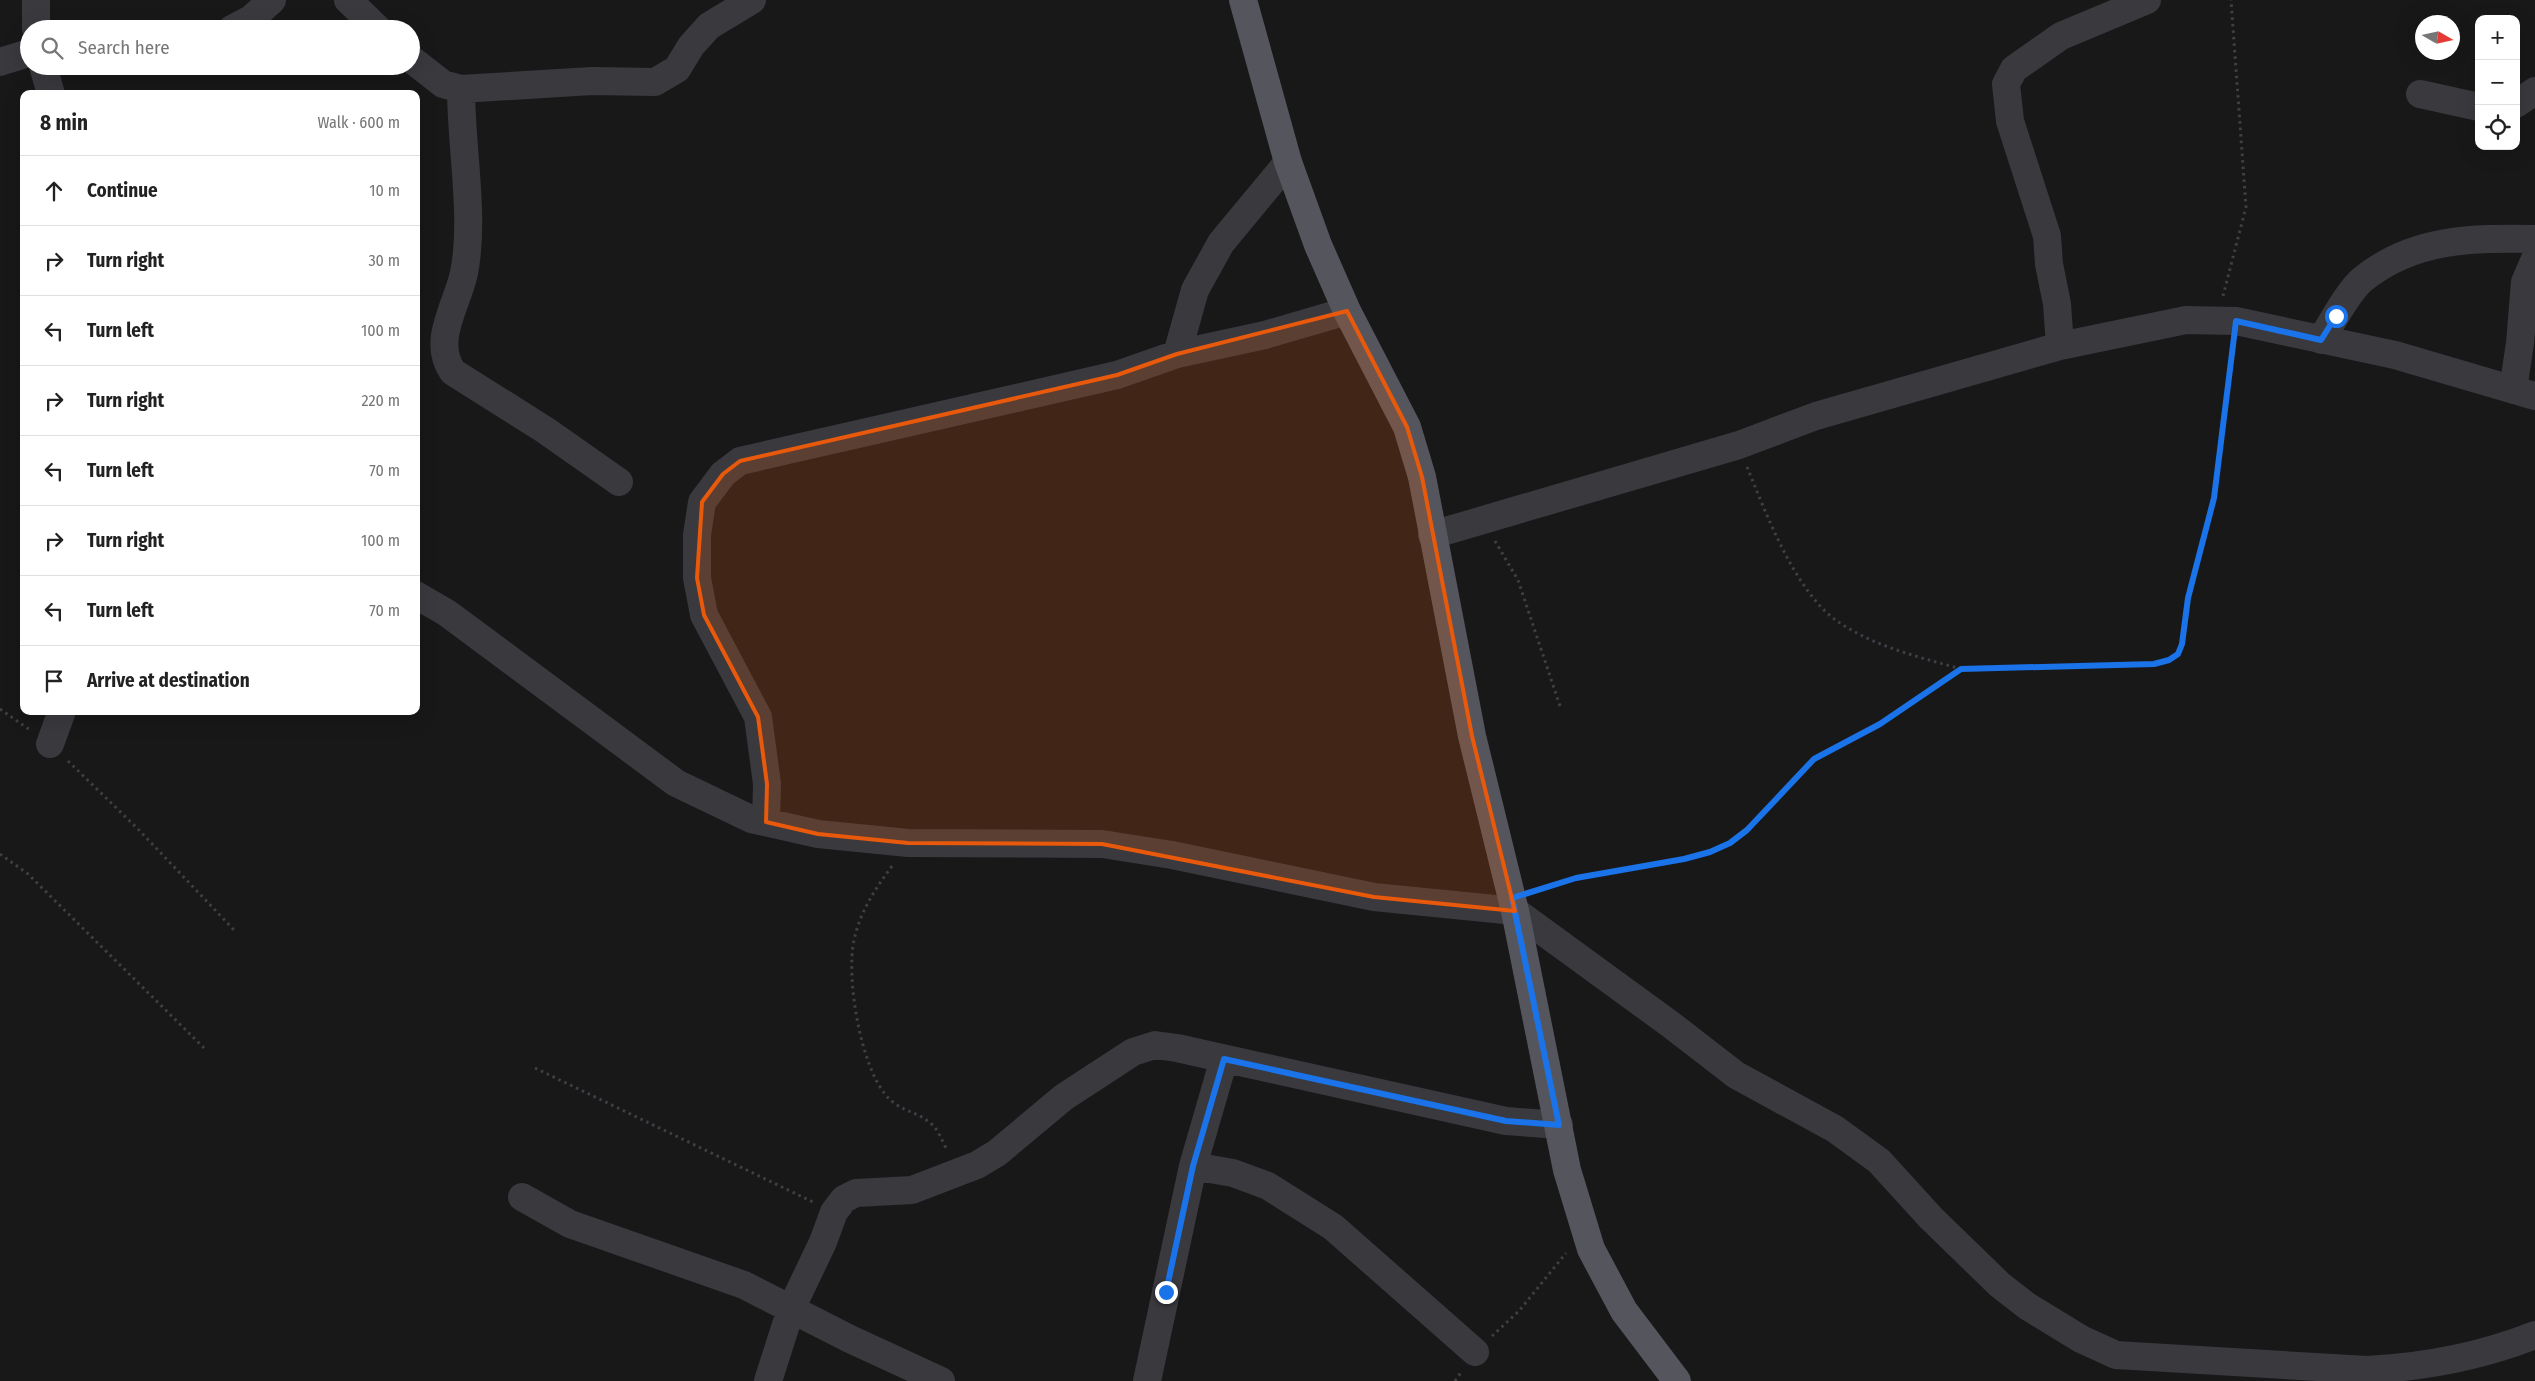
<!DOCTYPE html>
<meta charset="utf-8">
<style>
body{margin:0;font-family:"Fira Sans Condensed",sans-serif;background:#f6f6f6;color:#222}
.controls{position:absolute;right:15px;top:15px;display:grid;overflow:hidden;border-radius:10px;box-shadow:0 5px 20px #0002}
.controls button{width:45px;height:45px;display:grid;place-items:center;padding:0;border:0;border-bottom:1px solid #e0e0e0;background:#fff;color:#222;font:25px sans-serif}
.compass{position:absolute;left:2415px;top:15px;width:45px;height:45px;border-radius:50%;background:#fff;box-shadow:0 5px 20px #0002;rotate:99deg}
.stop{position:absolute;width:15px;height:15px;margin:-11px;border:4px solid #1a73e8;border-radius:50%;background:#fff}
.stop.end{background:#1a73e8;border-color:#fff;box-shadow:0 1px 5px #0008}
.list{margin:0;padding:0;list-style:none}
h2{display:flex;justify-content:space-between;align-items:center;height:65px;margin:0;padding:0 20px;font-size:21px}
h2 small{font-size:16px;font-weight:400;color:#767676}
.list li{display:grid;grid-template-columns:32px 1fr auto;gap:15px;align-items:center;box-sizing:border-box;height:70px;padding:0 20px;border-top:1px solid #e0e0e0}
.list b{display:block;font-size:19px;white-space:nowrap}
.list em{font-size:16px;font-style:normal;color:#767676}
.icon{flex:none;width:28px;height:28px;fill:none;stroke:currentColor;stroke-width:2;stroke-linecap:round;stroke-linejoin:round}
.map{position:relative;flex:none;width:2535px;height:1381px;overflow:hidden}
.search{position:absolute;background:#fff;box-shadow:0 5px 20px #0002;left:20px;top:20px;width:400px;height:55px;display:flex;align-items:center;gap:12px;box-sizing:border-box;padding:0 18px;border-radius:28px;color:#767676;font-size:19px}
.panel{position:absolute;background:#fff;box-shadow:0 5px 20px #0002;left:20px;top:90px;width:400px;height:625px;border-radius:10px}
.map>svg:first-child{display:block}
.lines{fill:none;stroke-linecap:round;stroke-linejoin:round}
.path{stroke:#3f4045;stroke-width:3;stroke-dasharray:2.5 4;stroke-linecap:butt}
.minor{stroke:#39393e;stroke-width:28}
.major{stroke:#55565d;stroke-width:28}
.route{stroke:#1a73e8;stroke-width:6}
.marked{fill:#e8590c;fill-opacity:0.2;stroke:#e8590c;stroke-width:4;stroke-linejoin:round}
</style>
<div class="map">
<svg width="2535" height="1381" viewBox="0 0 2535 1381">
<rect width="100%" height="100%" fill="#181819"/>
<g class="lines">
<path class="path" d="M2223,296L2246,207L2231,0
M1747,467C1766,513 1796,595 1840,623C1876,647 1919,657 1961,669
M1495,541L1518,580L1561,709
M0,709L30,730
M68,761L137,828L235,931
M0,854L28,874L204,1048
M892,866C875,889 860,912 854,940C846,978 860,1063 885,1094C898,1111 914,1110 929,1122C938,1128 942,1141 947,1150
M1534,891L1576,878L1684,859L1710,852L1730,843L1747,830L1814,759L1880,724L1961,669L2154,664L2169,660L2177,654L2181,643L2188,598L2214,498L2233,344
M535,1068L813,1202
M1492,1336L1519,1311L1566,1253
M1455,1381L1462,1371"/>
<path class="minor" d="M36,0V29
M348,0L378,29
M232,29L251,19L272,0
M411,59L443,84L461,89L592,81L655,82L677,69L691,46L709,26L752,0
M0,62L29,53
M43,66L51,94
M461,89C461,147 475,217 464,273C457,306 431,341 453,372L545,430L619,482
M2420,94L2479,107
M2516,104L2535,91
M2321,340C2331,324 2349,290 2363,279C2414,238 2472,238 2535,239
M2060,346L2057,304L2049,264L2047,236L2010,121L2006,84L2014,69L2061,36L2147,0
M1177,354L1195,290L1221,243L1288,162
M2513,390L2520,343L2525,282L2535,259
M1432,535L1739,445L1816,416L2060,346L2186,320L2236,321L2395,355L2535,396
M416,595L447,613L676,783L751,819L818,834L908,843L1102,844L1172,855L1374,897L1515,911L1670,1024L1736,1075L1835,1129L1879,1161L1931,1218L2000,1285L2027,1306L2081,1339L2116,1355L2367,1370C2424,1367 2482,1356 2535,1335
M50,744L62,711
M766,822L767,784L758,717L704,615L697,578V535L702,502L723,474L740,461L1117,375L1177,354L1265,335L1347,311
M1193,1166L1233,1173L1268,1186L1333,1227L1475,1352
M522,1197L570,1224L744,1285L850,1339L941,1381
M768,1381L791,1309L823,1242L834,1212L844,1199L856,1193L912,1190L977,1165L997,1153L1064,1097L1133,1052L1155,1045L1177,1048L1506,1121L1559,1125
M1147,1381L1193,1166L1224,1059"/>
<path class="major" d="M1243,0L1288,162L1318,245L1347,311L1407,427L1422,477L1472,736L1515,911L1567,1170L1591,1249L1624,1311L1677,1381"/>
</g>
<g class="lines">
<path class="route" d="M1166,1292L1193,1166L1224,1059L1506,1121L1559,1125L1512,898L1576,878L1684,859L1710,852L1730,843L1747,830L1814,759L1880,724L1961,669L2154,664L2169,660L2178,654L2182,644L2188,598L2214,498L2236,321L2321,340L2336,316"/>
</g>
<path class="marked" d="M1347,311L1407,427L1422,477L1472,736L1515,911L1374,897L1102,844L908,843L818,834L766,822L767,784L758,717L704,615L697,578L702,502L723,474L740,461L1117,375L1177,354Z"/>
</svg>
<div class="controls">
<button>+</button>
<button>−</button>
<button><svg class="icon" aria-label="locate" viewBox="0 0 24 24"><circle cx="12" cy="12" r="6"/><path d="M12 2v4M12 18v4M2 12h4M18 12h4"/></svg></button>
</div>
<svg class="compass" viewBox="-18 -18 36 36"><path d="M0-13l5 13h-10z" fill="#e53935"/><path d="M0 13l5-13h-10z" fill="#767676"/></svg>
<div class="stop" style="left:2336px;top:316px"></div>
<div class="stop end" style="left:1166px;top:1292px"></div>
<div class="search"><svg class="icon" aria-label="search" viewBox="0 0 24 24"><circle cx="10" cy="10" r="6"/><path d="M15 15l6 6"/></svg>Search here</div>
<section class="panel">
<h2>8 min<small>Walk · 600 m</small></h2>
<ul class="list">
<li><svg class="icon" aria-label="ahead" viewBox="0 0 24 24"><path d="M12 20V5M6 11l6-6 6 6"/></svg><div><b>Continue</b></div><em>10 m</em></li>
<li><svg class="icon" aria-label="right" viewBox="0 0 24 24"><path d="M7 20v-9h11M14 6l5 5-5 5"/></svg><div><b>Turn right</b></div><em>30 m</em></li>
<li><svg class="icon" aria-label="left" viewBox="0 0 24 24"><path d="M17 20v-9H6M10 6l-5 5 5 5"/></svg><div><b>Turn left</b></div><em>100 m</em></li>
<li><svg class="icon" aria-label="right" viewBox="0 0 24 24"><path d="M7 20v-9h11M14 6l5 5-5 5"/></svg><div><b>Turn right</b></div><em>220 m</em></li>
<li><svg class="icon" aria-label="left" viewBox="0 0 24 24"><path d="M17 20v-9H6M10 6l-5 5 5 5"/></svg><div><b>Turn left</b></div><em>70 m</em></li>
<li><svg class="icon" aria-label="right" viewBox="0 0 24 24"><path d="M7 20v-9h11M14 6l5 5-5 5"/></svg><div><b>Turn right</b></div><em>100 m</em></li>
<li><svg class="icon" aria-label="left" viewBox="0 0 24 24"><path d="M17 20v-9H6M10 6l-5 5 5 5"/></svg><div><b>Turn left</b></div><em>70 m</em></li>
<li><svg class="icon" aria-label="arrive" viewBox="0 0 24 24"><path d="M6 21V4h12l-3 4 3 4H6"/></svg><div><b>Arrive at destination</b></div></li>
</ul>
</section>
</div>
